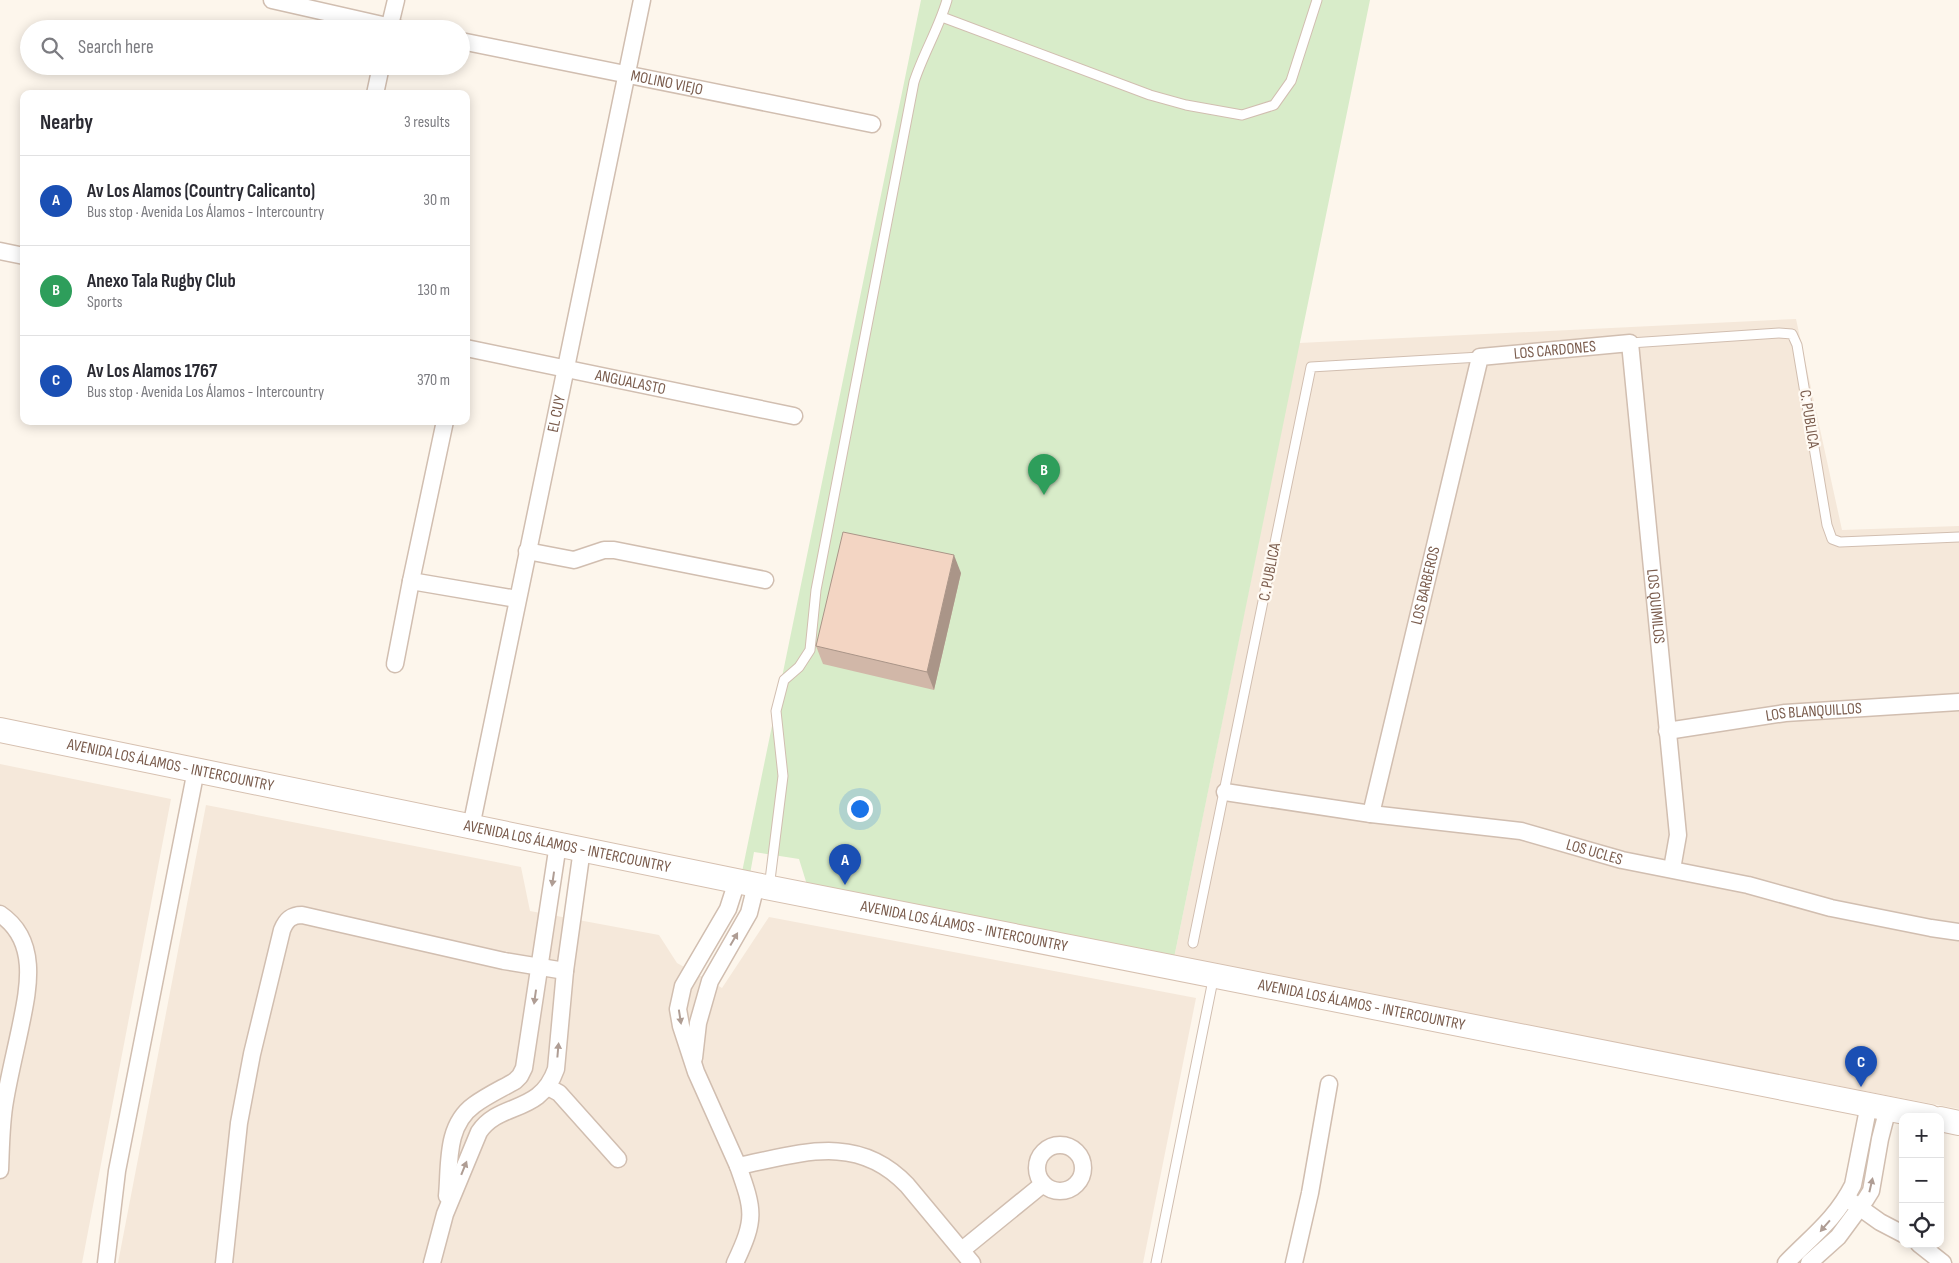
<!DOCTYPE html>
<meta charset="utf-8">
<style>
body{margin:0;font-family:"Sofia Sans Condensed",sans-serif;background:#f2f2f3;color:#2b2b33}
.controls{position:absolute;right:15px;bottom:15px;display:grid;overflow:hidden;border-radius:10px;box-shadow:0 2px 12px #0003}
.controls button{width:45px;height:45px;display:grid;place-items:center;padding:0;border:0;border-bottom:1px solid #e1e1e2;background:#fff;color:#2b2b33;font:25px sans-serif}
.you{position:absolute;left:859px;top:808px;width:18px;height:18px;margin:-12px;border:4px solid #fff;border-radius:50%;background:#1a73e8;box-shadow:0 0 0 8px #1a73e833}
.badge{display:grid;place-items:center;width:32px;height:32px;border-radius:50%;background:#0f766e;color:#fff;font-size:16px;font-weight:700}
.pin{position:absolute;translate:-50% -41px;filter:drop-shadow(0 1px 2px #0008)}
.pin::after{content:'';position:absolute;top:26px;width:18px;height:15px;background:inherit;clip-path:polygon(0 0,100% 0,50% 100%)}
.list{margin:0;padding:0;list-style:none}
h2{display:flex;justify-content:space-between;align-items:center;height:65px;margin:0;padding:0 20px;font-size:21px}
h2 small{font-size:16px;font-weight:400;color:#7c7c81}
.list li{display:grid;grid-template-columns:32px 1fr auto;gap:15px;align-items:center;box-sizing:border-box;height:90px;padding:0 20px;border-top:1px solid #e1e1e2}
.list b{display:block;font-size:19px;white-space:nowrap}
.list p{margin:0;font-size:16px;white-space:nowrap;color:#7c7c81}
.list em{font-size:16px;font-style:normal;color:#7c7c81}
.icon{flex:none;width:28px;height:28px;fill:none;stroke:currentColor;stroke-width:2;stroke-linecap:round;stroke-linejoin:round}
.map{position:relative;flex:none;width:1959px;height:1263px;overflow:hidden}
.search{position:absolute;background:#fff;box-shadow:0 2px 12px #0003;left:20px;top:20px;width:450px;height:55px;display:flex;align-items:center;gap:12px;box-sizing:border-box;padding:0 18px;border-radius:28px;color:#7c7c81;font-size:19px}
.panel{position:absolute;background:#fff;box-shadow:0 2px 12px #0003;left:20px;top:90px;width:450px;height:335px;border-radius:10px}
.map>svg:first-child{display:block}
.residential{fill:#f5e8da}
.green{fill:#d8ecc9}
.lines{fill:none;stroke-linecap:round;stroke-linejoin:round}
.service-casing{stroke:#d1beb0;stroke-width:11}
.minor-casing{stroke:#d1beb0;stroke-width:19}
.secondary-casing{stroke:#d6c0b0;stroke-width:26}
.service{stroke:#fff;stroke-width:9}
.minor{stroke:#fff;stroke-width:16}
.secondary{stroke:#fff;stroke-width:24}
.wall{fill:#d1b7a8}
.shaded-wall{fill:#aa9588}
.building{fill:#f3d5c3;stroke:#aa9588}
.oneway{fill:#af9d94}
.labels{text-anchor:middle;dominant-baseline:central;stroke-width:4.5;stroke-linejoin:round;paint-order:stroke}
.street-label{font-size:16px;fill:#7a5c4d;stroke:#fffaf3}
</style>
<div class="map">
<svg width="1959" height="1263" viewBox="0 0 1959 1263">
<rect width="100%" height="100%" fill="#fdf6ec"/>
<path class="residential" d="M1796,319L1842,530L1959,526V1109L1174,958L1299,343Z
M0,764L171,799L82,1263H0Z
M206,805L521,867L530,911L659,935L677,963L722,988L769,917L1196,998L1143,1263H118Z"/>
<path class="green" d="M921,0H1370L1174,958L808,888L799,859L754,852L750,874L742,872Z"/>
<g class="lines">
<g class="service-casing">
<path id="service" d="M942,17L1150,95L1186,105L1242,115L1274,105L1291,81L1317,0
M1630,343L1779,333L1792,334L1797,345L1827,525L1832,539L1840,542L1959,537
M769,888L783,776L776,711L784,680L799,667L810,650L816,590L914,82C923,54 939,28 947,0
M1193,943L1311,367L1480,357
M1156,1263L1214,975"/>
</g>
<g class="minor-casing">
<g id="minor">
<path d="M272,0L400,29"/>
<path d="M389,29L396,0"/>
<path id="s1" d="M461,41L872,124"/>
<path d="M375,94L381,66"/>
<path d="M0,251L24,256"/>
<path id="s2" d="M466,348L794,416"/>
<path d="M445,421L411,581L517,599"/>
<path d="M527,551L574,560L604,550H614L765,580"/>
<path d="M395,664L411,581"/>
<path id="s3" d="M1667,731L1785,713L1959,702"/>
<path id="s4" d="M1225,792L1371,814L1521,831L1622,860L1748,885L1831,908L1931,928L1959,932"/>
<path id="s5" d="M1371,814L1480,357L1630,343L1678,835L1672,869"/>
<path id="s6" d="M471,827L642,0"/>
<path d="M737,881L728,909L683,986L678,1009L681,1026L696,1072L738,1166C799,1154 857,1132 907,1185L972,1263"/>
<path d="M0,914C40,941 28,990 20,1029C15,1053 9,1077 5,1101C1,1123 1,1147 0,1170"/>
<path d="M694,1058L698,1023L710,981L749,913L756,885"/>
<path d="M548,1087L559,1093L618,1159"/>
<circle cx="1060" cy="1168" r="23"/>
<path d="M447,1196C450,1165 445,1126 474,1105C486,1096 501,1089 515,1081L520,1076L524,1068L558,844"/>
<path d="M1852,1202L1880,1222L1903,1234"/>
<path d="M1919,1244L1943,1263"/>
<path d="M962,1250L1043,1184"/>
<path d="M106,1263L117,1171L196,770"/>
<path d="M224,1263L239,1123L252,1054L282,930C286,920 291,915 302,915L504,961L565,971"/>
<path d="M432,1263L445,1214L479,1132C500,1101 540,1115 556,1069L565,971L582,849"/>
<path d="M735,1263C756,1219 754,1211 738,1166"/>
<path d="M1294,1263L1310,1193L1329,1084"/>
<path d="M1786,1263C1811,1237 1836,1219 1853,1185L1869,1104"/>
<path d="M1809,1263L1838,1237L1866,1199L1871,1191L1880,1139L1888,1108"/>
</g>
</g>
<g class="secondary-casing">
<g id="secondary">
<path id="s7" d="M0,730L756,885L1930,1117"/>
<path d="M1940,1119L1959,1123"/>
</g>
</g>
<use href="#service" class="service"/>
<use href="#minor" class="minor"/>
<use href="#secondary" class="secondary"/>
</g>
<path class="wall" d="M961,573L934,690L823,664L816,646Z"/>
<path class="shaded-wall" d="M954,555L961,573L934,690L927,672Z"/>
<path class="building" d="M843,532L954,555L927,672L816,646Z"/>
<defs><path id="oneway-solid" d="M-6-.8H1V-3.2L6.5 0L1 3.2V.8H-6Z" transform="scale(1.25)"/></defs>
<g class="oneway">
<use href="#oneway-solid" transform="translate(553 879) rotate(98)"/>
<use href="#oneway-solid" transform="translate(734 939) rotate(-60)"/>
<use href="#oneway-solid" transform="translate(535 997) rotate(98)"/>
<use href="#oneway-solid" transform="translate(680 1017) rotate(81)"/>
<use href="#oneway-solid" transform="translate(558 1050) rotate(-85)"/>
<use href="#oneway-solid" transform="translate(464 1168) rotate(-68)"/>
<use href="#oneway-solid" transform="translate(1871 1185) rotate(-77)"/>
<use href="#oneway-solid" transform="translate(1825 1226) rotate(131)"/>
</g>
<g class="labels">
<g class="street-label">
<text stroke="none"><textPath href="#s1" startOffset="210">MOLINO VIEJO</textPath></text>
<text stroke="none"><textPath href="#s5" startOffset="545">LOS CARDONES</textPath></text>
<text stroke="none"><textPath href="#s2" startOffset="168">ANGUALASTO</textPath></text>
<text stroke="none"><textPath href="#s6" startOffset="422">EL CUY</textPath></text>
<text transform="translate(1809 419) rotate(81)">C. PUBLICA</text>
<text transform="translate(1270 572) rotate(-79)">C. PUBLICA</text>
<text stroke="none"><textPath href="#s5" startOffset="235">LOS BARBEROS</textPath></text>
<text stroke="none"><textPath href="#s5" startOffset="885">LOS QUIMILOS</textPath></text>
<text stroke="none"><textPath href="#s3" startOffset="148">LOS BLANQUILLOS</textPath></text>
<text stroke="none"><textPath href="#s7" startOffset="174">AVENIDA LOS ÁLAMOS - INTERCOUNTRY</textPath></text>
<text stroke="none"><textPath href="#s7" startOffset="579">AVENIDA LOS ÁLAMOS - INTERCOUNTRY</textPath></text>
<text stroke="none"><textPath href="#s4" startOffset="375">LOS UCLES</textPath></text>
<text stroke="none"><textPath href="#s7" startOffset="984">AVENIDA LOS ÁLAMOS - INTERCOUNTRY</textPath></text>
<text stroke="none"><textPath href="#s7" startOffset="1389">AVENIDA LOS ÁLAMOS - INTERCOUNTRY</textPath></text>
</g>
</g>
</svg>
<div class="controls">
<button>+</button>
<button>−</button>
<button><svg class="icon" aria-label="locate" viewBox="0 0 24 24"><circle cx="12" cy="12" r="6"/><path d="M12 2v4M12 18v4M2 12h4M18 12h4"/></svg></button>
</div>
<div class="you"></div>
<div class="pin badge" style="left:845px;top:885px;background:#1a4fb4">A</div>
<div class="pin badge" style="left:1044px;top:495px;background:#2e9e5b">B</div>
<div class="pin badge" style="left:1861px;top:1087px;background:#1a4fb4">C</div>
<div class="search"><svg class="icon" aria-label="search" viewBox="0 0 24 24"><circle cx="10" cy="10" r="6"/><path d="M15 15l6 6"/></svg>Search here</div>
<section class="panel">
<h2>Nearby<small>3 results</small></h2>
<ul class="list">
<li><span class="badge" style="background:#1a4fb4">A</span><div><b>Av Los Alamos (Country Calicanto)</b><p>Bus stop · Avenida Los Álamos - Intercountry</p></div><em>30 m</em></li>
<li><span class="badge" style="background:#2e9e5b">B</span><div><b>Anexo Tala Rugby Club</b><p>Sports</p></div><em>130 m</em></li>
<li><span class="badge" style="background:#1a4fb4">C</span><div><b>Av Los Alamos 1767</b><p>Bus stop · Avenida Los Álamos - Intercountry</p></div><em>370 m</em></li>
</ul>
</section>
</div>
